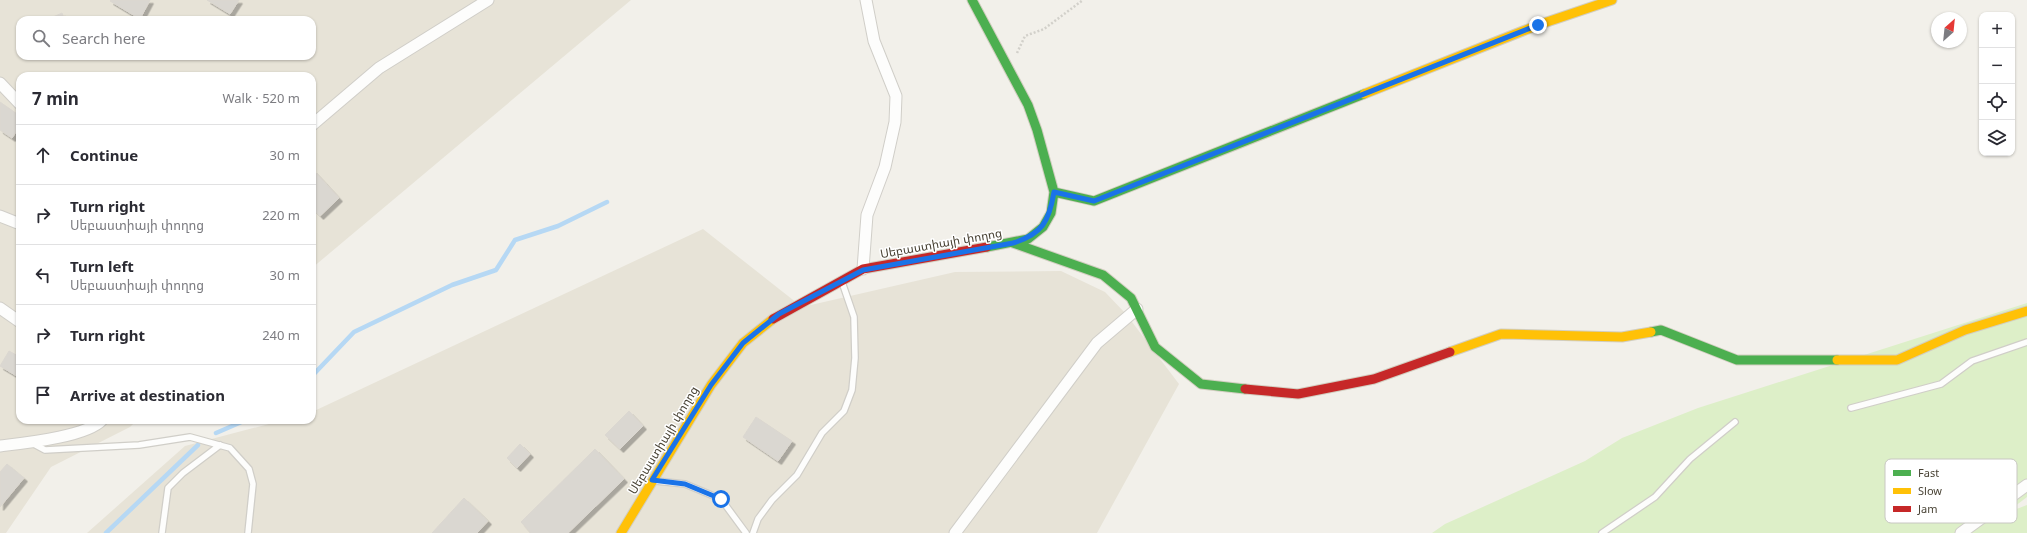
<!DOCTYPE html>
<meta charset="utf-8">
<style>
body{margin:0;font-family:"Noto Sans","Noto Sans Armenian",sans-serif;background:#f2f2f3;color:#2b2b33}
.controls{position:absolute;right:12px;top:12px;display:grid;overflow:hidden;border-radius:8px;box-shadow:0 1px 3px #0004}
.controls button{width:36px;height:36px;display:grid;place-items:center;padding:0;border:0;border-bottom:1px solid #e1e1e2;background:#fff;color:#2b2b33;font:20px sans-serif}
.compass{position:absolute;left:1931px;top:12px;width:36px;height:36px;border-radius:50%;background:#fff;box-shadow:0 1px 3px #0004;rotate:27deg}
.stop{position:absolute;width:12px;height:12px;margin:-9px;border:3px solid #1a73e8;border-radius:50%;background:#fff}
.stop.end{background:#1a73e8;border-color:#fff;box-shadow:0 1px 4px #0008}
.list{margin:0;padding:0;list-style:none}
h2{display:flex;justify-content:space-between;align-items:center;height:52px;margin:0;padding:0 16px;font-size:17px}
h2 small{font-size:13px;font-weight:400;color:#7c7c81}
.list li{display:grid;grid-template-columns:26px 1fr auto;gap:12px;align-items:center;box-sizing:border-box;height:60px;padding:0 16px;border-top:1px solid #e1e1e2}
.list b{display:block;font-size:15px;white-space:nowrap}
.list p{margin:0;font-size:13px;white-space:nowrap;color:#7c7c81}
.list em{font-size:13px;font-style:normal;color:#7c7c81}
.icon{flex:none;width:22px;height:22px;fill:none;stroke:currentColor;stroke-width:2;stroke-linecap:round;stroke-linejoin:round}
.map{position:relative;flex:none;width:2027px;height:533px;overflow:hidden}
.search{position:absolute;background:#fff;box-shadow:0 1px 3px #0004;left:16px;top:16px;width:300px;height:44px;display:flex;align-items:center;gap:10px;box-sizing:border-box;padding:0 14px;border-radius:12px;color:#7c7c81;font-size:15px}
.panel{position:absolute;background:#fff;box-shadow:0 1px 3px #0004;left:16px;top:72px;width:300px;height:352px;border-radius:12px}
.map>svg:first-child{display:block}
.residential{fill:#e7e3d7;fill-rule:evenodd}
.green{fill:#ddefc8}
.lines{fill:none;stroke-linecap:round;stroke-linejoin:round}
.stream{stroke:#b6d8f4;stroke-width:4.5}
.building{fill:#dad7d1;stroke:#dbd7d0;filter:url(#shadow)}
.lane-casing{stroke:#d0cec8;stroke-width:8}
.street-casing{stroke:#d0cec8;stroke-width:13}
.fast-casing{stroke:#d2cec0;stroke-width:11}
.slow-casing{stroke:#d2cec0;stroke-width:11}
.jam-casing{stroke:#d2cec0;stroke-width:11}
.path{stroke:#d2d0ca;stroke-width:2.5;stroke-dasharray:2 2;stroke-linecap:butt}
.lane{stroke:#fdfdfc;stroke-width:5.5}
.street{stroke:#fdfdfc;stroke-width:11}
.fast{stroke:#4caf50;stroke-width:9}
.slow{stroke:#ffc107;stroke-width:9}
.jam{stroke:#c62828;stroke-width:9}
.route{stroke:#1a73e8;stroke-width:5}
.labels{text-anchor:middle;dominant-baseline:central;stroke-width:3;stroke-linejoin:round;paint-order:stroke}
.street-label{font-size:12px;fill:#494335;stroke:#fff}
.key{fill:#fff;stroke:#c8c7c2;stroke-width:1}
.key-label{font-size:11px;fill:#494335}
</style>
<div class="map">
<svg width="2027" height="533" viewBox="0 0 2027 533">
<defs>
<filter id="shadow"><feDropShadow dx="3.5" dy="3.5" stdDeviation="0" flood-color="#0004"/></filter>
</defs>
<rect width="100%" height="100%" fill="#f2f0ea"/>
<path class="residential" d="M0,0H631L312,268V76H20V420H137L130,427L51,467L6,533H0ZM20,20H312V56H20Z
M703,229L802,307L955,272L1061,271L1105,292L1126,314L1179,384L1097,533H87L185,446L284,420H312V412Z"/>
<path class="green" d="M2027,303V497L2006,513L2027,505V533H1432L1445,524L1585,461L1622,438L1698,408Z"/>
<g class="lines">
<path class="stream" d="M312,376L354,332L452,285L496,270L515,240L558,226L607,202
M216,433L246,420
M106,533L198,445"/>
</g>
<path class="building" d="M150,0L140,19L110,1L111,0Z
M207,0H239L230,14Z
M62,13L65,20H46Z
M0,102L20,116V126L12,138L0,130Z
M313,170L339,198L320,216L312,208Z
M9,351L20,357V378L0,366Z
M629,411L643,426L620,449L605,435Z
M756,417L792,441L778,461L743,437Z
M520,444L530,454L517,468L507,458Z
M595,449L624,479L568,533H531L521,522Z
M7,464L24,478L0,507V472Z
M464,498L488,521L477,533H432Z"/>
<g class="lines">
<g class="lane-casing">
<path id="lane" d="M1851,408L1941,384L1972,361L2027,342
M32,443L45,450L139,445L190,437L230,448L249,469L253,484L248,533
M656,481L685,484L721,499L746,533
M162,533L168,488L183,473L220,445
M753,533L758,519L772,500L797,475L822,433L844,411L852,390L855,358L854,317L842,282
M1602,533L1655,497L1690,459L1735,422"/>
</g>
<g class="street-casing">
<path id="street" d="M0,83L20,104
M312,125L379,68L488,0
M0,216L20,224
M863,269L867,215L885,167L895,122L896,96L874,41L866,0
M0,308L20,322
M0,446C24,443 86,437 102,420
M955,533L1097,343L1137,309
M1961,533L2027,485"/>
</g>
<g class="fast-casing">
<path id="fast" d="M972,0L1028,105L1037,130L1054,192L1051,213L1043,227L1028,239L987,247
M1054,192L1094,201L1364,94
M1013,243L1103,275L1131,298L1155,347L1201,384L1245,389
M1651,332L1661,330L1737,360H1837"/>
</g>
<g class="slow-casing">
<path id="slow" d="M1364,94L1538,25L1612,0
M1450,352L1501,334L1622,337L1651,332
M1837,360H1897L1965,330L2027,311
M621,533L711,385L743,343L773,319"/>
</g>
<g class="jam-casing">
<path id="jam" d="M773,319L863,269L987,247
M1245,389L1298,394L1374,379L1450,352"/>
</g>
<path class="path" d="M1017,53L1025,36L1044,29L1083,0"/>
<use href="#lane" class="lane"/>
<use href="#street" class="street"/>
<use href="#fast" class="fast"/>
<use href="#slow" class="slow"/>
<use href="#jam" class="jam"/>
</g>
<g class="lines">
<path class="route" d="M721,499L685,484L652,480L711,385L743,343L779,314L863,270L1013,243C1042,234 1049,222 1054,192L1094,201L1538,25"/>
</g>
<g class="labels">
<g class="street-label">
<text transform="translate(941 243) rotate(-10)">Սեբաստիայի փողոց</text>
<text transform="translate(663 440) rotate(-59)">Սեբաստիայի փողոց</text>
</g>
</g>
<rect x="1885" y="459" width="132" height="64" rx="6" class="key"/>
<rect x="1893" y="470" width="18" height="6" fill="#4caf50"/>
<rect x="1893" y="488" width="18" height="6" fill="#ffc107"/>
<rect x="1893" y="506" width="18" height="6" fill="#c62828"/>
<g class="key-label">
<text x="1918" y="477">Fast</text>
<text x="1918" y="495">Slow</text>
<text x="1918" y="513">Jam</text>
</g>
</svg>
<div class="controls">
<button>+</button>
<button>−</button>
<button><svg class="icon" aria-label="locate" viewBox="0 0 24 24"><circle cx="12" cy="12" r="6"/><path d="M12 2v4M12 18v4M2 12h4M18 12h4"/></svg></button>
<button><svg class="icon" aria-label="layers" viewBox="0 0 24 24"><path d="M12 4l9 5-9 5-9-5zM3 14l9 5 9-5"/></svg></button>
</div>
<svg class="compass" viewBox="-18 -18 36 36"><path d="M0-13l5 13h-10z" fill="#e53935"/><path d="M0 13l5-13h-10z" fill="#7c7c81"/></svg>
<div class="stop" style="left:721px;top:499px"></div>
<div class="stop end" style="left:1538px;top:25px"></div>
<div class="search"><svg class="icon" aria-label="search" viewBox="0 0 24 24"><circle cx="10" cy="10" r="6"/><path d="M15 15l6 6"/></svg>Search here</div>
<section class="panel">
<h2>7 min<small>Walk · 520 m</small></h2>
<ul class="list">
<li><svg class="icon" aria-label="ahead" viewBox="0 0 24 24"><path d="M12 20V5M6 11l6-6 6 6"/></svg><div><b>Continue</b></div><em>30 m</em></li>
<li><svg class="icon" aria-label="right" viewBox="0 0 24 24"><path d="M7 20v-9h11M14 6l5 5-5 5"/></svg><div><b>Turn right</b><p>Սեբաստիայի փողոց</p></div><em>220 m</em></li>
<li><svg class="icon" aria-label="left" viewBox="0 0 24 24"><path d="M17 20v-9H6M10 6l-5 5 5 5"/></svg><div><b>Turn left</b><p>Սեբաստիայի փողոց</p></div><em>30 m</em></li>
<li><svg class="icon" aria-label="right" viewBox="0 0 24 24"><path d="M7 20v-9h11M14 6l5 5-5 5"/></svg><div><b>Turn right</b></div><em>240 m</em></li>
<li><svg class="icon" aria-label="arrive" viewBox="0 0 24 24"><path d="M6 21V4h12l-3 4 3 4H6"/></svg><div><b>Arrive at destination</b></div></li>
</ul>
</section>
</div>
